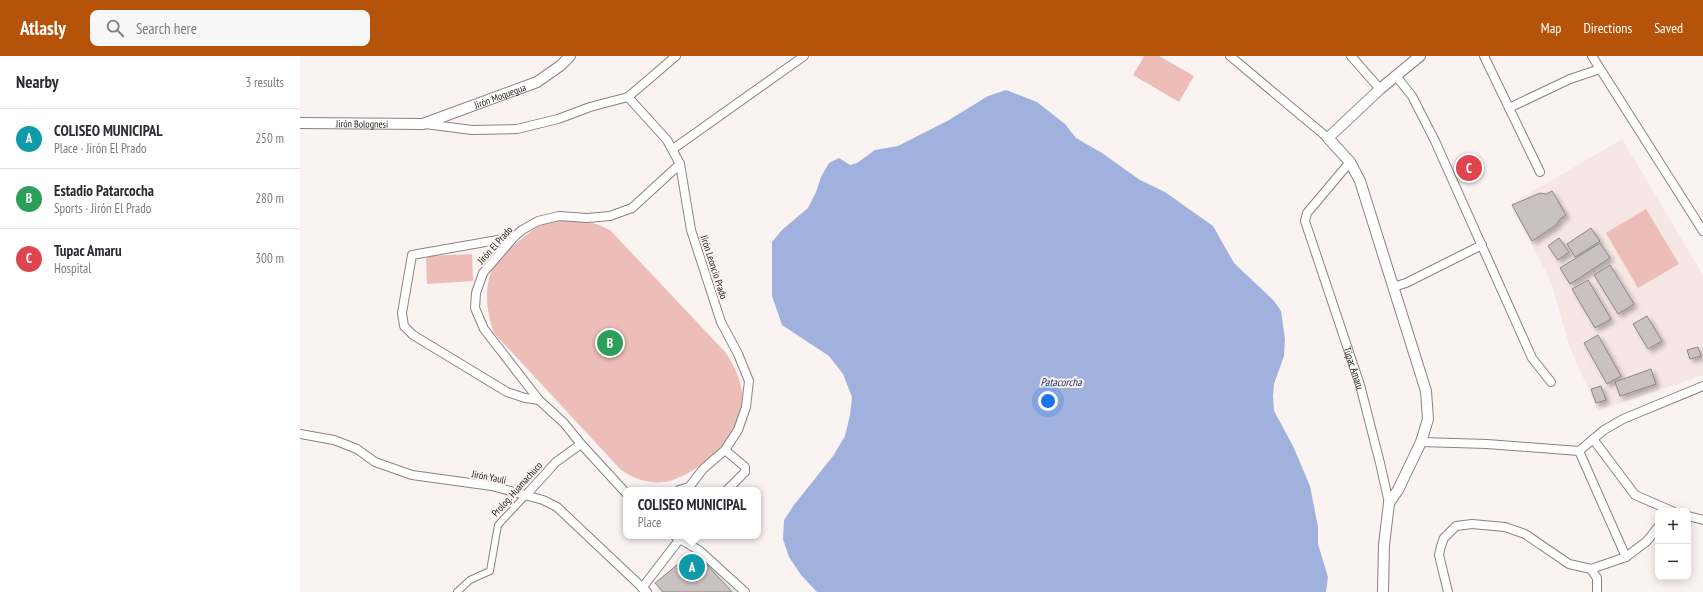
<!DOCTYPE html>
<meta charset="utf-8">
<style>
body{margin:0;font-family:"PT Sans Narrow",sans-serif;background:#f7f7f7;color:#2b2b33}
.controls{position:absolute;right:12px;bottom:12px;display:grid;overflow:hidden;border-radius:8px;box-shadow:0 2px 10px #0003}
.controls button{width:36px;height:36px;display:grid;place-items:center;padding:0;border:0;border-bottom:1px solid #e1e1e2;background:#fff;color:#2b2b33;font:20px sans-serif}
.you{position:absolute;left:748px;top:345px;width:14px;height:14px;margin:-10px;border:3px solid #fff;border-radius:50%;background:#1a73e8;box-shadow:0 0 0 6px #1a73e833}
.badge{display:grid;place-items:center;width:26px;height:26px;border-radius:50%;background:#b45309;color:#fff;font-size:13px;font-weight:700}
.pin{position:absolute;translate:-50% -50%;border:2px solid #fff;box-shadow:0 1px 4px #0006}
.popup{position:absolute;left:323px;top:431px;width:138px;height:52px;box-sizing:border-box;display:grid;place-content:center;border-radius:8px;background:#fff;filter:drop-shadow(0 1px 3px #0005);font-size:13px;white-space:nowrap;color:#7c7c81}
.popup b{font-size:15px;color:#2b2b33}
.popup::after{content:'';position:absolute;left:50%;top:100%;margin-left:-8px;border:8px solid transparent;border-top-color:#fff}
.list{margin:0;padding:0;list-style:none}
h2{display:flex;justify-content:space-between;align-items:center;height:52px;margin:0;padding:0 16px;font-size:17px}
h2 small{font-size:13px;font-weight:400;color:#7c7c81}
.list li{display:grid;grid-template-columns:26px 1fr auto;gap:12px;align-items:center;box-sizing:border-box;height:60px;padding:0 16px;border-top:1px solid #e1e1e2}
.list b{display:block;font-size:15px;white-space:nowrap}
.list p{margin:0;font-size:13px;white-space:nowrap;color:#7c7c81}
.list em{font-size:13px;font-style:normal;color:#7c7c81}
.icon{flex:none;width:22px;height:22px;fill:none;stroke:currentColor;stroke-width:2;stroke-linecap:round;stroke-linejoin:round}
.map{position:relative;flex:none;width:1403px;height:536px;overflow:hidden}
header{display:flex;align-items:center;gap:24px;box-sizing:border-box;height:56px;padding:0 20px;background:#b45309;color:#fff}
header strong{font-size:19px}
nav{display:flex;gap:22px;margin-inline-start:auto;font-size:14px}
.search{width:280px;height:36px;background:#f7f7f7;display:flex;align-items:center;gap:10px;box-sizing:border-box;padding:0 14px;border-radius:8px;color:#7c7c81;font-size:15px}
main{display:flex}
aside{flex:1;background:#fff}
.map>svg:first-child{display:block}
.built{fill:#f6e6e4}
.green{fill:#ecbeb7}
.water{fill:#a0b1de}
.building{fill:#c9c2c1;stroke:#8c8685;filter:url(#shadow)}
.lines{fill:none;stroke-linecap:round;stroke-linejoin:round}
.pedestrian-casing{stroke:#898382;stroke-width:8}
.minor-casing{stroke:#898382;stroke-width:10}
.tertiary-casing{stroke:#898382;stroke-width:12}
.pedestrian{stroke:#fff;stroke-width:6}
.minor{stroke:#fff;stroke-width:8}
.tertiary{stroke:#fff;stroke-width:10}
.labels{text-anchor:middle;dominant-baseline:central;stroke-width:4;stroke-linejoin:round;paint-order:stroke}
.street-label{font-size:10px;fill:#1c1919;stroke:#faf3f2}
.water-label{font-size:11px;font-style:italic;fill:#17265b;stroke:#faf3f2}
</style>
<header>
<strong>Atlasly</strong>
<div class="search"><svg class="icon" aria-label="search" viewBox="0 0 24 24"><circle cx="10" cy="10" r="6"/><path d="M15 15l6 6"/></svg>Search here</div>
<nav><a>Map</a><a>Directions</a><a>Saved</a></nav>
</header>
<main>
<aside>
<h2>Nearby<small>3 results</small></h2>
<ul class="list">
<li><span class="badge" style="background:#0f9aa8">A</span><div><b>COLISEO MUNICIPAL</b><p>Place · Jirón El Prado</p></div><em>250 m</em></li>
<li><span class="badge" style="background:#2e9e5b">B</span><div><b>Estadio Patarcocha</b><p>Sports · Jirón El Prado</p></div><em>280 m</em></li>
<li><span class="badge" style="background:#e0444e">C</span><div><b>Tupac Amaru</b><p>Hospital</p></div><em>300 m</em></li>
</ul>
</aside>
<div class="map">
<svg width="1403" height="536" viewBox="0 0 1403 536">
<defs>
<filter id="shadow"><feDropShadow dx="3.5" dy="3.5" stdDeviation="2" flood-color="#0004"/></filter>
</defs>
<rect width="100%" height="100%" fill="#faf3f2"/>
<path class="built" d="M1322,83L1403,219V319L1298,355L1270,292L1251,226L1211,148Z"/>
<path class="green" d="M844,0H859L894,20L879,46L833,19Z
M1346,153L1379,208L1338,232L1306,177Z
M252,164C275,164 289,163 310,174L426,297C435,311 443,328 443,345C442,379 397,421 364,426C348,428 335,423 321,414L194,277C185,252 182,220 202,199C207,194 213,190 219,185C231,175 237,170 252,164Z
M172,198L173,225L127,228L126,200Z"/>
<path class="water" d="M706,34L737,46L765,68L776,82L802,97L840,124L865,136L913,170L934,207L974,245L981,255L985,283L984,300L974,328L973,340L974,355L993,390L1010,430L1018,471V488L1028,521L1026,536H517L501,519L489,501L483,483L484,464L494,449L533,400L545,380L550,359L552,341L543,318L529,300L482,269L472,240V186L482,174L508,152L516,136L521,121L529,107L539,102L550,109L557,107L575,94L598,90L649,64L688,40Z"/>
<path class="building" d="M1252,135L1266,159L1260,163L1256,169L1232,185L1212,149L1240,137L1246,138Z
M1291,172L1300,185L1275,201L1267,188Z
M1259,182L1269,196L1258,204L1248,190Z
M1300,187L1310,202L1270,228L1260,212Z
M1310,209L1334,248L1318,258L1294,219Z
M1288,224L1311,263L1295,272L1272,233Z
M1347,260L1362,285L1348,293L1333,268Z
M1298,279L1321,320L1307,328L1284,287Z
M1398,291L1401,300L1390,303L1387,294Z
M1351,313L1356,328L1320,340L1315,326Z
M1301,330L1306,344L1296,347L1291,333Z
M394,495L432,536H363L355,527Z"/>
<g class="lines">
<g class="pedestrian-casing">
<path id="pedestrian" d="M157,536L170,524L190,515L198,469L226,439"/>
</g>
<g class="minor-casing">
<g id="minor">
<path d="M930,0L1028,82"/>
<path d="M1051,0L1080,33"/>
<path d="M1184,0L1240,116"/>
<path d="M1292,0L1403,175"/>
<path d="M1096,20L1112,40L1135,85L1232,302L1251,326"/>
<path d="M328,41L367,84L380,108L391,174L421,266L438,298L449,325L446,351L438,374L425,394L403,413L387,434"/>
<path d="M1209,52L1270,23L1300,13"/>
<path d="M125,68L172,74L217,73L258,63L290,51L328,41L376,0"/>
<path d="M373,93L504,0"/>
<path id="s1" d="M1050,106L1007,157L1005,165L1060,329L1080,407L1089,447"/>
<path d="M214,181L112,199L102,257L104,270L113,279L207,336L225,342L239,344"/>
<path d="M1093,231L1106,227L1182,189"/>
<path d="M0,378L34,384L57,393L75,406L112,419L192,430L243,444L257,451L347,536"/>
<path d="M1293,383L1335,439L1372,455"/>
<path d="M1121,386L1187,388L1279,395L1304,374L1323,363L1403,330"/>
<path d="M425,394L445,411V416L427,434"/>
<path d="M1279,395L1326,501"/>
<path d="M379,434L389,431"/>
<path d="M326,437L281,388L264,367L239,344L184,273L175,252L176,237L183,217L214,181L222,174L238,165L259,160L287,162L310,160L332,152L380,108"/>
<path d="M226,439L256,406L281,388"/>
<path d="M1388,460L1403,464"/>
<path d="M375,480L400,495L445,536"/>
<path d="M1291,513L1297,522V536"/>
<path d="M342,532L379,484L378,480"/>
<path d="M1148,536L1139,499L1141,490L1144,482L1156,470L1172,468L1205,471L1225,478L1269,508L1291,513L1326,501L1347,485L1358,471"/>
</g>
</g>
<g class="tertiary-casing">
<g id="tertiary">
<path id="s2" d="M0,67L123,68L237,26L260,10L270,0"/>
<path d="M1083,536L1084,489L1089,447L1098,434L1121,386L1128,363L1126,335L1060,125L1050,106L1028,82L1080,33L1120,0"/>
</g>
</g>
<use href="#pedestrian" class="pedestrian"/>
<use href="#minor" class="minor"/>
<use href="#tertiary" class="tertiary"/>
</g>
<g class="labels">
<g class="street-label">
<text stroke="none"><textPath href="#s2" startOffset="205">Jirón Moquegua</textPath></text>
<text stroke="none"><textPath href="#s2" startOffset="62">Jirón Bolognesi</textPath></text>
<text transform="translate(195 189) rotate(-48)">Jirón El Prado</text>
<text transform="translate(414 211) rotate(72)">Jirón Leoncio Prado</text>
<text stroke="none"><textPath href="#s1" startOffset="230">Túpac Amaru</textPath></text>
<text transform="translate(189 421) rotate(11)">Jirón Yauli</text>
<text transform="translate(217 433) rotate(-48)">Prolog. Huamachuco</text>
</g>
<g class="water-label">
<text x="761" y="326">Patacorcha</text>
</g>
</g>
</svg>
<div class="controls">
<button>+</button>
<button>−</button>
</div>
<div class="you"></div>
<div class="pin badge" style="left:392px;top:511px;background:#0f9aa8">A</div>
<div class="popup"><b>COLISEO MUNICIPAL</b>Place</div>
<div class="pin badge" style="left:310px;top:287px;background:#2e9e5b">B</div>
<div class="pin badge" style="left:1169px;top:112px;background:#e0444e">C</div>
</div>
</main>
